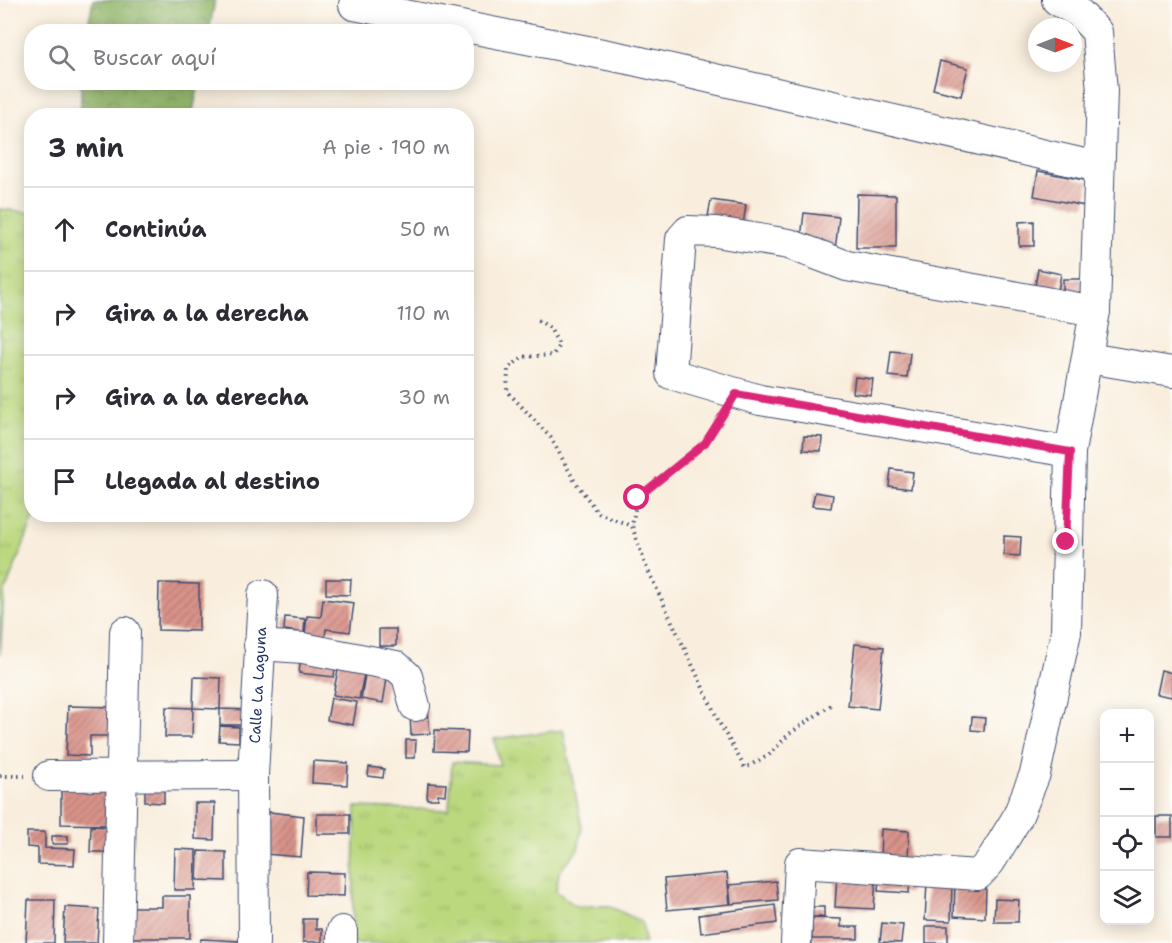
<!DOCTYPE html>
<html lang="es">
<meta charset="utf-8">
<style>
body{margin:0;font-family:"Shantell Sans",sans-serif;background:#f2f2f3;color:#2b2b33}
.controls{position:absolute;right:18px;bottom:18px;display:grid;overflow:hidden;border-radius:12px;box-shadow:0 3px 15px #0003}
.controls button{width:54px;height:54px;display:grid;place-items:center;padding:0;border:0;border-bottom:2px solid #e1e1e2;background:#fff;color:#2b2b33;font:30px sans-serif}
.compass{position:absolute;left:1028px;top:18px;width:54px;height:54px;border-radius:50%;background:#fff;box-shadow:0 3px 15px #0003;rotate:90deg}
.stop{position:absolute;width:18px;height:18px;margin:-14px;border:4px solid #db2777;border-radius:50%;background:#fff}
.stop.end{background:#db2777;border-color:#fff;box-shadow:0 2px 6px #0008}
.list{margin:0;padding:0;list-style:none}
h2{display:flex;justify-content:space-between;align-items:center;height:78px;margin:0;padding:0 24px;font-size:26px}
h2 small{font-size:20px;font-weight:400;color:#7c7c81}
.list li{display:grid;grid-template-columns:39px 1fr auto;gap:18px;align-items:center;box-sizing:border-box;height:84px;padding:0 24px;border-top:2px solid #e1e1e2}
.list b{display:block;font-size:22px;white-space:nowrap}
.list em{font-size:20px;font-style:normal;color:#7c7c81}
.icon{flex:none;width:33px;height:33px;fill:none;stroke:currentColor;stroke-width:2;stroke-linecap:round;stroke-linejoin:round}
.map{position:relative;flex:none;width:1172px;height:943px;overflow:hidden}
.search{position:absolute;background:#fff;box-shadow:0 3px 15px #0003;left:24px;top:24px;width:450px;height:66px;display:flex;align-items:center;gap:15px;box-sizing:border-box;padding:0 21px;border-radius:24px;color:#7c7c81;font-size:22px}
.panel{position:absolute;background:#fff;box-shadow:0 3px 15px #0003;left:24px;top:108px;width:450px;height:414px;border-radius:24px}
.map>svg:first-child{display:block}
.grass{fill:url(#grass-tufts);stroke:#6b846e;stroke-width:1.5}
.forest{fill:url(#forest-crowns);stroke:#587466;stroke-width:1.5}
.building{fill:url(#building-hatch)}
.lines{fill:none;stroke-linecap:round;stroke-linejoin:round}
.minor-casing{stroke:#3c4c71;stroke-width:32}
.path{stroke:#3c4c71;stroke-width:4;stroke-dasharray:1.5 4.5;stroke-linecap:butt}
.minor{stroke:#fff;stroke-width:30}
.route{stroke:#db2777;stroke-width:8}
.labels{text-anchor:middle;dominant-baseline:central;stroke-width:4.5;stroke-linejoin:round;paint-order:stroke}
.street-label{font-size:15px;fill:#1b2f5e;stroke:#fdfcf7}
</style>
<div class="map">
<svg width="1172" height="943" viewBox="0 0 1172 943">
<defs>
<pattern id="grass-tufts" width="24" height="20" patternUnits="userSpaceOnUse" patternTransform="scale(1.5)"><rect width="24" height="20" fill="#bbd87e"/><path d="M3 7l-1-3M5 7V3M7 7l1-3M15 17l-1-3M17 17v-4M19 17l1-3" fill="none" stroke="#a0ba6f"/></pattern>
<pattern id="forest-crowns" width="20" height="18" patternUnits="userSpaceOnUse" patternTransform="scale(1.5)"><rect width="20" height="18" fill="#94b86d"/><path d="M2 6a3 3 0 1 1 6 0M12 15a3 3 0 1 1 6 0" fill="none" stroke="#78965d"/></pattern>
<pattern id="building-hatch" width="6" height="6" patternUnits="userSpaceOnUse" patternTransform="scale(1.5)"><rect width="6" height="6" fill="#d99389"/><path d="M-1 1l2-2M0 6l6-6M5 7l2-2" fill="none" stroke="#af7873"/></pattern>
</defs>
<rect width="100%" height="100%" fill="#fdfcf7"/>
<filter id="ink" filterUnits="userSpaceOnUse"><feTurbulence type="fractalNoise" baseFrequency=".0167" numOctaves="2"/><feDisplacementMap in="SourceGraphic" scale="12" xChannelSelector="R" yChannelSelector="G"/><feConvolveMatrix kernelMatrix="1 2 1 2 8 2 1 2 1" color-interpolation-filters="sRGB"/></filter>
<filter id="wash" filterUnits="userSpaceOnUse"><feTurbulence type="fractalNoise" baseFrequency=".008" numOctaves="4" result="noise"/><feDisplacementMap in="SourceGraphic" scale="24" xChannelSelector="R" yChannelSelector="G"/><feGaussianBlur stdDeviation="1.35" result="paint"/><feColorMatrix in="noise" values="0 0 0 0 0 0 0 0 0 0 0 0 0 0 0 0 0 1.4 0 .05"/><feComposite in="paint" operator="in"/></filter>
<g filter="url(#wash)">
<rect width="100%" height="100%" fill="#f9eedd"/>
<path class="grass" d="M0,209L31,213L32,514L35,515L4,594L0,655Z
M563,730L582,828L578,849L559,872L556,891L575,906H609L642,922L645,943H352L356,807L449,810L452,762L500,765L494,739Z"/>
<path class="forest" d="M93,0H215L209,31H87Z
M81,83V82L199,83L192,115L81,116Z"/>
<g id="blocks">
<path class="building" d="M940,61L968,68L961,96L933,89Z
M1038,171L1089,181L1085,206L1034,196Z
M857,194L896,195V248H856Z
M711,200L746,205L742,232L706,227Z
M804,213L839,217L835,251L800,247Z
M1034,221V246H1019V222Z
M1038,269L1061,274L1057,296L1034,291Z
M1063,279H1082V296L1063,297Z
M891,351L910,353L907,378L888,376Z
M855,377L873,379L871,395L853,393Z
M804,436L822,437L821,451L803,450Z
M891,469L913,472L911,489L889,486Z
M815,492L833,495L831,508L812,506Z
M1004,536L1021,537L1020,556L1004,555Z
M326,579H351L350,595L326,594Z
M159,583L199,584V631L158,630Z
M323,599L354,603L350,632L326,629L324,645L304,642L307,616L321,617Z
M285,617L305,619L304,633L284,630Z
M379,629H396V646H379Z
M855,644L884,647L878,709L848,706Z
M301,655L336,659L334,677L299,673Z
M340,660L366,665L359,699L333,695Z
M366,668L388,672L383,703L361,699Z
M1161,670L1172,673V697L1156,694Z
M194,677L221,678L220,709L193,708Z
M331,698L357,702L353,725L327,720Z
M68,706L114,707V736H90V756L66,755Z
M166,707L193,708L192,737H165Z
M220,709L250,710V725H220Z
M428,711L430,734L411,735L410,712Z
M972,717L985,718L984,731L971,730Z
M220,726L239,727V742L219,741Z
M435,730L468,731L467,752L434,751Z
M406,740H416L415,758H406Z
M313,761L348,763L347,785L312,783Z
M369,767L384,769L383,778L368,776Z
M428,783L446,784L445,795L438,794V799H427Z
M145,784H164V803L145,802Z
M61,788L108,789L107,825L61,824Z
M195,803H215L214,840L195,839Z
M269,812L304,816L301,857L265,854Z
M317,814H350V834H317Z
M1156,816H1172V837H1156Z
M91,826L109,827L108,852H90Z
M881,829L909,831L908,866L880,865Z
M27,832H45V848L75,849L74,865L38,864V848L27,847Z
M52,836H68V844H52Z
M175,849L196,850L195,890H174Z
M198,851L226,852V881L197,880Z
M307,872L345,873L344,896L306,895Z
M727,873L730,904L667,910L664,879Z
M837,874L876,877L874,909L835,907Z
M879,878L910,880L909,893L878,891Z
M776,881L778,900L731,904L729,885Z
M927,882L952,883L951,921L925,920Z
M955,884L986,886L985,918L954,916Z
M162,896H190V938H132V907H162Z
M995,899L1019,900L1018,922H994Z
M28,900H55L54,943H26Z
M775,905L777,923L701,933L699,915Z
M65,907L99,909L97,943H63Z
M809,907H824V917H809Z
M812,918L841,919V927H858V939H812Z
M303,919H316V929H322V942H303Z
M882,923L903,925L901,943L880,942Z
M926,926H948V943H926Z
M201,939L240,941L239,943H200Z"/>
</g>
</g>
<g filter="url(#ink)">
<use href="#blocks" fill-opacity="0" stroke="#3c4c71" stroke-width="1.5"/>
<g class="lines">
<g class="minor-casing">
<g id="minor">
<path d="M354,5L628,59L1098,167"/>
<path d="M1088,358L1172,372"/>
<path d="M1070,452L760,400L671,374L681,239L688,231L716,232L789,244L847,266L1095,311"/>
<path d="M259,645L303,648L396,666L407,676L415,706"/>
<path d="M49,776L253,775"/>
<path d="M118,943L125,632"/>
<path id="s1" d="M254,943L253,775L263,595"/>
<path d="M342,943V931"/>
<path d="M796,943L800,863L978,875L990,862L1017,818L1035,774L1066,632L1070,452L1095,311L1102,91L1097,32L1079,13L1057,0"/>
</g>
</g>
<path class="path" d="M538,320L550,328L559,345L553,355L522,357L508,369L507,391L551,438L574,480L598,513L632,526
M723,415L705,443L637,498L632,526L645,564L720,724L745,768L769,755L789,734L831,705
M0,776H25"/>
<use href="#minor" class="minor"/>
</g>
</g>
<g class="lines" filter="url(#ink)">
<path class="route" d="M637,498L705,443L736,394L1070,452L1066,542"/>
</g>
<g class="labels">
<g class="street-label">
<text stroke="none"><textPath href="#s1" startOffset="258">Calle La Laguna</textPath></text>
</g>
</g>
</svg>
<div class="controls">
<button>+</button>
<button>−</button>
<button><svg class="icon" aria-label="locate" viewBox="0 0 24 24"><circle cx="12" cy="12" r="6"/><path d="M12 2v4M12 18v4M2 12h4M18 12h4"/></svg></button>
<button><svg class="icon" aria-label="layers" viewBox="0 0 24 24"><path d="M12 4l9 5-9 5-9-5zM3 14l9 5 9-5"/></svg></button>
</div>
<svg class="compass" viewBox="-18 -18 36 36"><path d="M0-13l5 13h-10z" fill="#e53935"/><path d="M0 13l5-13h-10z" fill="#7c7c81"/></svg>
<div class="stop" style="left:637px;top:498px"></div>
<div class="stop end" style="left:1066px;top:542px"></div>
<div class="search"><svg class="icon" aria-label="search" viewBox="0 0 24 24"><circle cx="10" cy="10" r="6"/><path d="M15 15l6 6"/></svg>Buscar aquí</div>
<section class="panel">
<h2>3 min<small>A pie · 190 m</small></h2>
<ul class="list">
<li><svg class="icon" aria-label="ahead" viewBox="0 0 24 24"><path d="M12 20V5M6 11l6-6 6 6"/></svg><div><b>Continúa</b></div><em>50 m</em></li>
<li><svg class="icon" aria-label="right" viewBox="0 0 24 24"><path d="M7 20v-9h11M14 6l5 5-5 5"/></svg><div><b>Gira a la derecha</b></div><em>110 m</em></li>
<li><svg class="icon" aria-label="right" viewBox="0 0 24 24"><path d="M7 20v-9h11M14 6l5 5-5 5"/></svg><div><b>Gira a la derecha</b></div><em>30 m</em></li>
<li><svg class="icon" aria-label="arrive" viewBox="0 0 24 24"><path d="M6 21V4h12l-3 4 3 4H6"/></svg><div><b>Llegada al destino</b></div></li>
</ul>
</section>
</div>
